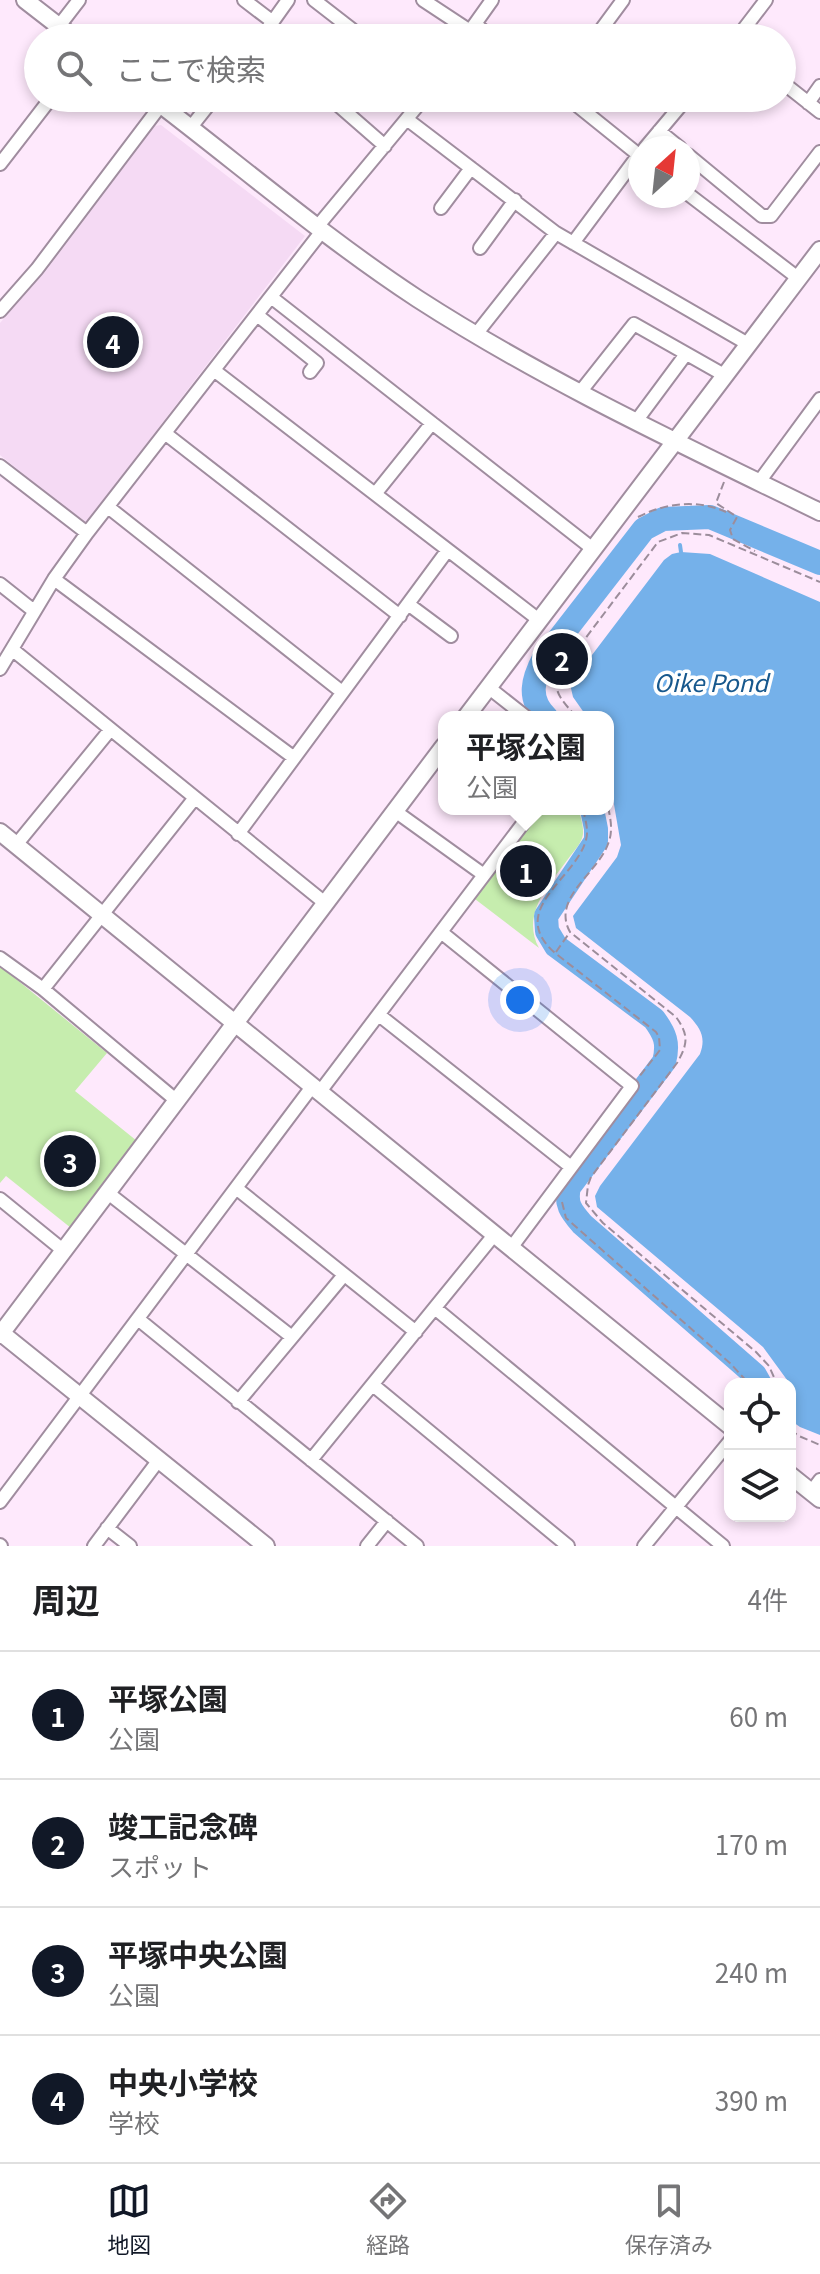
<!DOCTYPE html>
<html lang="ja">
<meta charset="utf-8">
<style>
body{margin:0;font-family:Georgia,"Noto Sans JP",serif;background:#f6f6f6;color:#202124}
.controls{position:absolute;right:24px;bottom:24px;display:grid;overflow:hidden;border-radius:16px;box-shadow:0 4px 12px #0003}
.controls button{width:72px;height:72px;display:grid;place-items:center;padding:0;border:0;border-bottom:2px solid #e0e0e0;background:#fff;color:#202124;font:40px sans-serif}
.compass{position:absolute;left:628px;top:136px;width:72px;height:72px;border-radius:50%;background:#fff;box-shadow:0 4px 12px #0003;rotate:27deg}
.you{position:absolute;left:520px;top:1000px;width:28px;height:28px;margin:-20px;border:6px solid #fff;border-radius:50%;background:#1a73e8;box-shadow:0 0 0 12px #1a73e833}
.badge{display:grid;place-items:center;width:52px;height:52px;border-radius:50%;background:#111827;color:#fff;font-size:26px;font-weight:700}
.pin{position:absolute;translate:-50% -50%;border:4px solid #fff;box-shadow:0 2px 8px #0006}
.popup{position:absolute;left:438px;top:711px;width:176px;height:104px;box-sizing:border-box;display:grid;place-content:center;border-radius:16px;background:#fff;filter:drop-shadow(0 2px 6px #0005);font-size:26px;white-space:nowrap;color:#757577}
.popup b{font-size:30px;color:#202124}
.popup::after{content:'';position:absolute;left:50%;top:100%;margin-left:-16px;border:16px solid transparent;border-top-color:#fff}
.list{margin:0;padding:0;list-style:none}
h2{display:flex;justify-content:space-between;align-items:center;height:104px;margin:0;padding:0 32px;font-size:34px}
h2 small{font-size:26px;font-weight:400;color:#757577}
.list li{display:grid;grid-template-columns:52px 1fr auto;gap:24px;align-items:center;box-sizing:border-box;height:128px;padding:0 32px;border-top:2px solid #e0e0e0}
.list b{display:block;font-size:30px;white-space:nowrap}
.list p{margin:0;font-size:26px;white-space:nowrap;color:#757577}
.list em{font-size:26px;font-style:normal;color:#757577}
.icon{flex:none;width:44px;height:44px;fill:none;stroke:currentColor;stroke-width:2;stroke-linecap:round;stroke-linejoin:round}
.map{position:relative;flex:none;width:820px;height:1546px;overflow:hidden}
.search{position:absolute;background:#fff;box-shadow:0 4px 12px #0003;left:24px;right:24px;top:24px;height:88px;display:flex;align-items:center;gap:20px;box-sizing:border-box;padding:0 28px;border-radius:44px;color:#757577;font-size:30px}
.sheet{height:616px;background:#fff}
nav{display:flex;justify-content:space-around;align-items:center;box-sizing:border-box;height:112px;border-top:2px solid #e0e0e0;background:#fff;font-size:22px;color:#757577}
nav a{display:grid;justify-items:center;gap:4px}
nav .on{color:#111827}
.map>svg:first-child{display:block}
.built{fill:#f5daf4}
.green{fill:#c6edae}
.water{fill:#75b1ea}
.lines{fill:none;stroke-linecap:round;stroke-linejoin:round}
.stream{stroke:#75b1ea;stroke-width:4}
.river{stroke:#75b1ea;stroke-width:24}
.minor-casing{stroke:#a08d9f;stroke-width:16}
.tertiary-casing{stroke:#a08d9f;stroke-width:20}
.path{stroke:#9c8d9b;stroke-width:2;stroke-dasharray:8 4;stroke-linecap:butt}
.minor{stroke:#fff;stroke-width:12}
.tertiary{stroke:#fff;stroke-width:16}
.labels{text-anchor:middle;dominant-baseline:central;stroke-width:7;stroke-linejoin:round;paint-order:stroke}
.water-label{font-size:24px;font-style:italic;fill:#17588d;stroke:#fff}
</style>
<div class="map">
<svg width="820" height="1546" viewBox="0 0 820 1546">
<rect width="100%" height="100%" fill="#fee9fc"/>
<path class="built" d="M161,125L305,236L85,524L0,455V323L45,272L155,126Z"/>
<path class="green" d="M537,809H579C580,817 584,826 583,834C582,842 576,849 571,855C551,883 520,913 539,948L471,896Z
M0,966L107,1053L75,1091L137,1141L71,1228L6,1176L0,1183Z"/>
<path class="water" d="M681,552L710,554L820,602V1435L800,1427L790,1420V1384L763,1347L597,1207L595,1196L600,1186L700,1054C706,1038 701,1029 690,1017L576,928L573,916L617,857L621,845L608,770V717H587L573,697L570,684L664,560L672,554Z"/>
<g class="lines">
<path class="stream" d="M676,518L677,525
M680,545L681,552"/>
<path class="river" d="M546,717C527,698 533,679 544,658L644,529L663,519L710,517L820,563
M592,809L596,829V841L546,916L547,931L556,946L654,1019C665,1034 669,1043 664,1062L569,1187C565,1204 571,1211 582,1224L755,1375L760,1384"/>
<g class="minor-casing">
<path id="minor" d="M244,0L273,22
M314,0L363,38
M423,0L470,31
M475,24L492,38
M59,26L79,0
M261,38L288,0
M465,38L492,0
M595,38L623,0
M737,38L766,0
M782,82L820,112
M330,98L385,146
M568,98L640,156
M808,103L820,86
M408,120L556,233L748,344
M191,127L214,98
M659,131L680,148
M645,148L687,98
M688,155L762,216H771L820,152
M0,164L51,98
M688,194L798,278
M441,208L471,168
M317,227L424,98
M573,243L640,153
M480,248L515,200
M271,297L593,549
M0,311L37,269L161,105
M257,315L317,363L310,372
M477,333L556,233
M215,371L539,620
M581,391L634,324L724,375
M637,420L686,354
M166,434L400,616
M0,466L87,533
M759,482L820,399
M375,494L432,423
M108,507L342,692
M54,579L293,757
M0,584L34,611
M408,604L451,636
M13,650L325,903
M0,669L54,579L87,533L322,231
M488,687L526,717
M395,811L484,875
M238,834L447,551
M16,845L110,730
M441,932L632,1086L511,1248
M0,958L43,989L177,1101
M43,989L194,799
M379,1015L571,1167
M319,1093L534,809
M236,1188L416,1332
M108,1193L292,1337
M0,1199L64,1251
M436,1309L723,1546
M138,1319L417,1546
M373,1385L568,1546
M238,1402L344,1275
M311,1460L494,1235
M811,1492L820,1480
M0,1502L311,1088
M107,1528L130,1546
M0,1545L1,1546
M94,1546L158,1461
M367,1546L387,1521
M644,1546L730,1441"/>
</g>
<g class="tertiary-casing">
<path id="tertiary" d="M25,0L74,38
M152,98C240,165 325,238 418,299C545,381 685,446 820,512
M466,717L820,250
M0,832L730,1426
M0,1332L266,1546
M0,1335L444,746
M790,1475L820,1499"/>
</g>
<path class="path" d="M724,482L716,503L737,517L730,530L733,539L755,551
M638,517C665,503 698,499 726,512
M576,717C565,703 553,694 557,676L658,542L682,533L709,535L820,582
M608,807C611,820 613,832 608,844C598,873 551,898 570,932L676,1017C689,1035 688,1044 677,1063L591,1177L588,1185L586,1203L603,1223L756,1352L769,1366L777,1384
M583,809C585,819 589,830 586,840C575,880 506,910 555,953L656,1032L659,1037L660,1050L639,1077
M556,952L570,932
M562,1202L566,1218L731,1364L749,1384
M790,1430L799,1436L820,1445"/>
<use href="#minor" class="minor"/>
<use href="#tertiary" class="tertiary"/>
</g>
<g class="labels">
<g class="water-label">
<text x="711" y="681">Oike Pond</text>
</g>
</g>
</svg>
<div class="controls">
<button><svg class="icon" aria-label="locate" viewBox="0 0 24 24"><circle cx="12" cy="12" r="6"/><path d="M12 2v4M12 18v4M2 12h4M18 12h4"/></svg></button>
<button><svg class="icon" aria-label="layers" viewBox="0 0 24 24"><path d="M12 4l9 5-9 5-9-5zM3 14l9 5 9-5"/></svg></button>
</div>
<svg class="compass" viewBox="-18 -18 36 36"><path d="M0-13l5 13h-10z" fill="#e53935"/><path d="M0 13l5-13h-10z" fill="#757577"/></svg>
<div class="you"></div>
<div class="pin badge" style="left:526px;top:871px">1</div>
<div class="popup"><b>平塚公園</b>公園</div>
<div class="pin badge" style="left:562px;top:659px">2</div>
<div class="pin badge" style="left:70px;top:1161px">3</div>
<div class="pin badge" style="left:113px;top:342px">4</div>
<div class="search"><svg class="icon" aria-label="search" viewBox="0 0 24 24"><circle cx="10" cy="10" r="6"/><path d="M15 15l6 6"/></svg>ここで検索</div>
</div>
<section class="sheet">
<h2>周辺<small>4件</small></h2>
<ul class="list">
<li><span class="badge">1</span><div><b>平塚公園</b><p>公園</p></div><em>60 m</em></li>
<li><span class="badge">2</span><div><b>竣工記念碑</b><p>スポット</p></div><em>170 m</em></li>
<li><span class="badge">3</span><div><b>平塚中央公園</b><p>公園</p></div><em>240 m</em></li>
<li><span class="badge">4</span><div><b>中央小学校</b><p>学校</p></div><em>390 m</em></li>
</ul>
</section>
<nav>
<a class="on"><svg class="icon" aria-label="map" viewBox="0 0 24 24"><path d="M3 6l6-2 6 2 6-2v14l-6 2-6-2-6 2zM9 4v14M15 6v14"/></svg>地図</a>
<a><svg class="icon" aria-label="directions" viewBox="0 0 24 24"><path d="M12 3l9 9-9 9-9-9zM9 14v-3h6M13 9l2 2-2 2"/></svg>経路</a>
<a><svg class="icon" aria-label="saved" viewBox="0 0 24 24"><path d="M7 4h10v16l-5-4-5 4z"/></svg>保存済み</a>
</nav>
